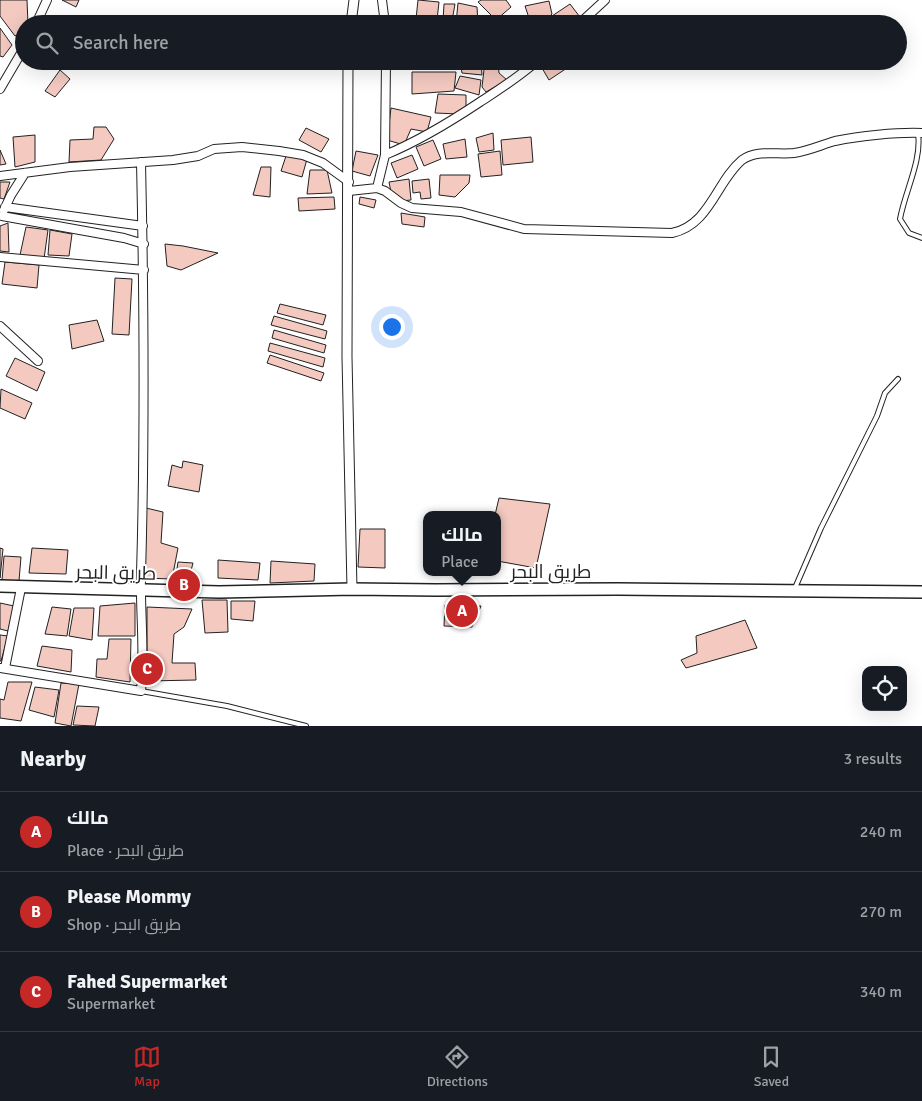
<!DOCTYPE html>
<meta charset="utf-8">
<style>
body{margin:0;font-family:Signika,Cairo,sans-serif;background:#242831;color:#f1f3f6}
.controls{position:absolute;right:15px;bottom:15px;display:grid;overflow:hidden;border-radius:10px;box-shadow:0 5px 20px #0002}
.controls button{width:45px;height:45px;display:grid;place-items:center;padding:0;border:0;border-bottom:1px solid #363941;background:#171b24;color:#f1f3f6;font:25px sans-serif}
.you{position:absolute;left:391px;top:326px;width:18px;height:18px;margin:-12px;border:4px solid #fff;border-radius:50%;background:#1a73e8;box-shadow:0 0 0 8px #1a73e833}
.badge{display:grid;place-items:center;width:32px;height:32px;border-radius:50%;background:#c62828;color:#fff;font-size:16px;font-weight:700}
.pin{position:absolute;translate:-50% -50%;border:2px solid #fff;box-shadow:0 1px 5px #0006}
.popup{position:absolute;left:423px;top:511px;width:78px;height:65px;box-sizing:border-box;display:grid;place-content:center;border-radius:10px;background:#171b24;filter:drop-shadow(0 1px 4px #0005);font-size:16px;white-space:nowrap;color:#9ea1a6}
.popup b{font-size:19px;color:#f1f3f6}
.popup::after{content:'';position:absolute;left:50%;top:100%;margin-left:-10px;border:10px solid transparent;border-top-color:#171b24}
.list{margin:0;padding:0;list-style:none}
h2{display:flex;justify-content:space-between;align-items:center;height:65px;margin:0;padding:0 20px;font-size:21px}
h2 small{font-size:16px;font-weight:400;color:#9ea1a6}
.list li{display:grid;grid-template-columns:32px 1fr auto;gap:15px;align-items:center;box-sizing:border-box;height:80px;padding:0 20px;border-top:1px solid #363941}
.list b{display:block;font-size:19px;white-space:nowrap}
.list p{margin:0;font-size:16px;white-space:nowrap;color:#9ea1a6}
.list em{font-size:16px;font-style:normal;color:#9ea1a6}
.icon{flex:none;width:28px;height:28px;fill:none;stroke:currentColor;stroke-width:2;stroke-linecap:round;stroke-linejoin:round}
.map{position:relative;flex:none;width:922px;height:726px;overflow:hidden}
.search{position:absolute;background:#171b24;box-shadow:0 5px 20px #0002;left:15px;right:15px;top:15px;height:55px;display:flex;align-items:center;gap:12px;box-sizing:border-box;padding:0 18px;border-radius:28px;color:#9ea1a6;font-size:19px}
.sheet{height:305px;background:#171b24}
nav{display:flex;justify-content:space-around;align-items:center;box-sizing:border-box;height:70px;border-top:1px solid #363941;background:#171b24;font-size:14px;color:#9ea1a6}
nav a{display:grid;justify-items:center;gap:2px}
nav .on{color:#c62828}
.map>svg:first-child{display:block}
.building{fill:#f3c9c0;stroke:#222}
.lines{fill:none;stroke-linecap:round;stroke-linejoin:round}
.service-casing{stroke:#222;stroke-width:6}
.minor-casing{stroke:#222;stroke-width:10}
.tertiary-casing{stroke:#222;stroke-width:11}
.primary-casing{stroke:#222;stroke-width:14}
.service{stroke:#fff;stroke-width:4}
.minor{stroke:#fff;stroke-width:8}
.tertiary{stroke:#fff;stroke-width:9}
.primary{stroke:#fff;stroke-width:11}
.labels{text-anchor:middle;dominant-baseline:central;stroke-width:4;stroke-linejoin:round;paint-order:stroke}
.street-label{font-size:19px;fill:#222;stroke:#fff}
</style>
<div class="map">
<svg width="922" height="726" viewBox="0 0 922 726">
<rect width="100%" height="100%" fill="#fff"/>
<path class="building" d="M0,0H27L28,24H24V30L15,36L0,16Z
M62,0H79L76,7Z
M418,0L439,2L437,20L416,19Z
M481,0H506L511,7L496,20L478,2Z
M549,1L552,14L546,20L530,21L525,6Z
M458,3L477,7L478,24H456Z
M444,4H455L452,21H443Z
M570,4L580,17L571,24H559L552,16Z
M525,19L528,24H514Z
M0,28L12,45L3,57L0,56Z
M415,61H459V64L415,65Z
M460,61H481L482,75L462,73Z
M485,61H498L499,73L507,80L486,92L482,87Z
M510,61H521L513,67Z
M552,61H566L570,66L549,80L542,68Z
M60,70L70,79L55,97L45,91Z
M412,72H456L454,91L412,94Z
M460,76L481,80L479,95L455,88Z
M438,94L466,95V106L459,114L435,113Z
M391,108L431,117L427,132L411,129L404,145L387,140Z
M94,127H106L114,139L101,160L69,162L70,140L93,139Z
M306,128L329,139L321,152L299,140Z
M493,133L494,150L479,152L476,138Z
M35,135V162L15,167L13,137Z
M531,137L533,162L503,165L501,140Z
M465,139L467,157L446,159L443,144Z
M433,140L441,159L424,166L416,147Z
M0,150L6,164L0,165Z
M356,151L378,155L370,176L352,171Z
M500,151L502,175L481,177L478,154Z
M412,155L418,169L397,178L391,163Z
M286,156L307,159L302,177L281,171Z
M261,167H271L270,197L253,195Z
M310,170H327L332,193L307,194Z
M440,175H470L469,183L455,197L439,195Z
M409,179L411,200L401,201L391,192L389,182Z
M429,179L431,198L421,199L420,192L413,193L412,181Z
M0,182H10L4,199L0,198Z
M334,197L335,209L299,211L298,198Z
M360,197L376,200L374,208L359,204Z
M401,213L425,217L424,227L402,224Z
M8,223L9,252L0,251V226Z
M26,227L48,230L44,259L20,255Z
M50,230L72,234L69,256L48,255Z
M165,244L183,246L218,253L181,270L167,266Z
M5,262L39,265L37,288L2,284Z
M115,278L132,279L129,335L112,334Z
M280,304L326,315L323,325L277,313Z
M274,316L327,331L325,339L271,325Z
M97,320L104,341L72,349L69,325Z
M274,330L326,345L324,353L272,338Z
M270,343L325,358L323,367L268,351Z
M270,355L324,373L321,381L267,363Z
M15,358L45,372L37,391L6,376Z
M1,389L32,403L25,419L0,408Z
M183,461L203,465L199,492L168,486L172,465L182,468Z
M499,498L550,504L536,568L497,561V515H495Z
M146,508L163,512L161,543L178,548L172,579L144,578Z
M360,529H385V568L358,567Z
M0,548L3,549L0,578Z
M32,548L68,550L66,574L29,573Z
M4,556L21,557L19,581L2,580Z
M218,560L260,563L258,580L218,578Z
M271,561L315,564L314,581L270,583Z
M178,562L193,563L188,582H175Z
M202,600H227L228,632L205,633Z
M231,601H255L253,621L231,619Z
M0,603L14,606L8,631L0,629Z
M135,603V636H98L100,606Z
M445,605L457,606H481L472,627L444,626Z
M52,607L71,609L67,636L45,634Z
M147,607L192,609L184,627L174,634L172,663H195L196,680L147,681Z
M74,608H94L92,640L69,636Z
M745,620L757,648L686,668L681,660L697,653L696,636Z
M0,635L8,636L1,661H0Z
M109,639H131L130,682L96,677L97,659H107Z
M42,646L72,650L71,672L37,666Z
M8,682H32L21,721L0,718V699L4,700Z
M61,683L79,684L71,726L55,723Z
M35,687L59,690L54,717L29,710Z
M77,706L99,707L95,726L73,725Z"/>
<g class="lines">
<g class="service-casing">
<path id="service" d="M918,133C922,161 905,191 900,219L909,233L922,238
M795,588L821,528L877,416L885,393L898,379
M141,691L227,706L306,726"/>
</g>
<g class="minor-casing">
<path id="minor" d="M382,0L385,24
M36,24L47,0
M579,24L605,0
M0,89L24,48
M385,155L386,61
M0,176L70,167L173,160L198,156L214,149L242,147L279,151L303,155L323,163L349,182
M377,188L385,155C419,141 450,122 480,102C500,89 519,77 537,61
M349,191L377,188L385,191L401,203L412,208L461,212L524,229L672,233C710,225 716,182 742,160C757,149 777,155 794,153C808,151 821,145 835,141C859,136 897,132 922,133
M5,207L143,226
M4,210L11,195L25,173
M2,216L124,238L144,244
M0,257L144,270
M0,326L38,361
M0,668L141,691C145,652 140,612 141,574C145,436 144,299 141,162
M5,668L21,588"/>
</g>
<g class="tertiary-casing">
<path id="tertiary" d="M351,24L354,0
M348,61L347,357L352,589"/>
</g>
<g class="primary-casing">
<path id="primary" d="M0,586L219,592L352,589L436,590L618,589L922,592"/>
</g>
<use href="#service" class="service"/>
<use href="#minor" class="minor"/>
<use href="#tertiary" class="tertiary"/>
<use href="#primary" class="primary"/>
</g>
<g class="labels">
<g class="street-label">
<text x="551" y="572">طريق البحر</text>
<text transform="translate(116 573) rotate(1)">طريق البحر</text>
</g>
</g>
</svg>
<div class="controls">
<button><svg class="icon" aria-label="locate" viewBox="0 0 24 24"><circle cx="12" cy="12" r="6"/><path d="M12 2v4M12 18v4M2 12h4M18 12h4"/></svg></button>
</div>
<div class="you"></div>
<div class="pin badge" style="left:462px;top:611px">A</div>
<div class="popup"><b>مالك</b>Place</div>
<div class="pin badge" style="left:184px;top:585px">B</div>
<div class="pin badge" style="left:147px;top:669px">C</div>
<div class="search"><svg class="icon" aria-label="search" viewBox="0 0 24 24"><circle cx="10" cy="10" r="6"/><path d="M15 15l6 6"/></svg>Search here</div>
</div>
<section class="sheet">
<h2>Nearby<small>3 results</small></h2>
<ul class="list">
<li><span class="badge">A</span><div><b>مالك</b><p>Place · طريق البحر</p></div><em>240 m</em></li>
<li><span class="badge">B</span><div><b>Please Mommy</b><p>Shop · طريق البحر</p></div><em>270 m</em></li>
<li><span class="badge">C</span><div><b>Fahed Supermarket</b><p>Supermarket</p></div><em>340 m</em></li>
</ul>
</section>
<nav>
<a class="on"><svg class="icon" aria-label="map" viewBox="0 0 24 24"><path d="M3 6l6-2 6 2 6-2v14l-6 2-6-2-6 2zM9 4v14M15 6v14"/></svg>Map</a>
<a><svg class="icon" aria-label="directions" viewBox="0 0 24 24"><path d="M12 3l9 9-9 9-9-9zM9 14v-3h6M13 9l2 2-2 2"/></svg>Directions</a>
<a><svg class="icon" aria-label="saved" viewBox="0 0 24 24"><path d="M7 4h10v16l-5-4-5 4z"/></svg>Saved</a>
</nav>
